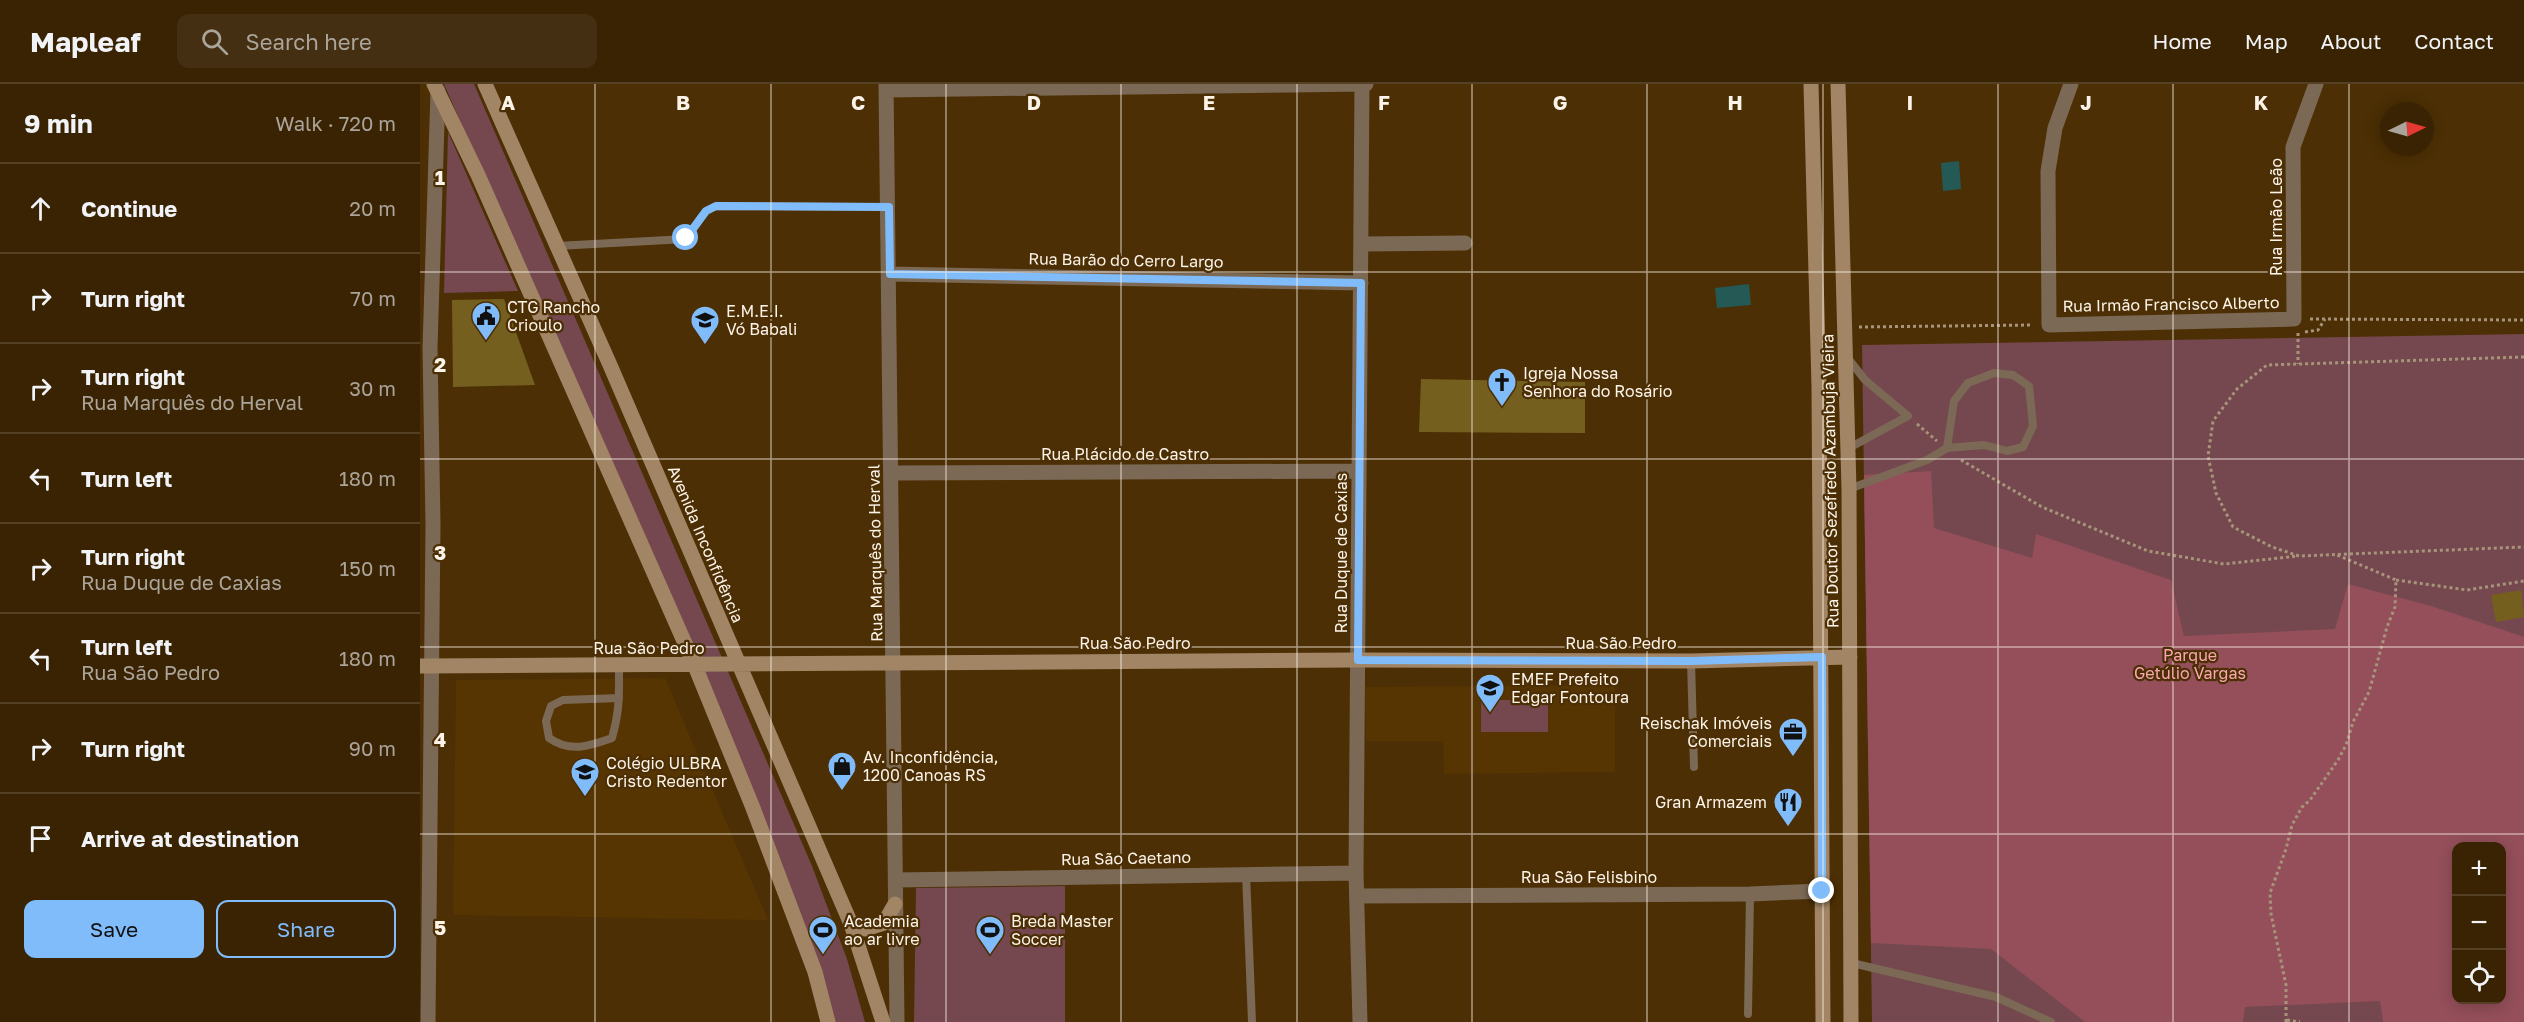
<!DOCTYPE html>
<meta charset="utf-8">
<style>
body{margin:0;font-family:"Golos Text",sans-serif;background:#442f12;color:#f1f3f6}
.controls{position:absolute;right:18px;bottom:18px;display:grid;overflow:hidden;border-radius:12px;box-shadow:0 3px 15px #0003}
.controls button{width:54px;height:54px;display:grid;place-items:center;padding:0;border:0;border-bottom:2px solid #534025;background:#392303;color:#f1f3f6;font:30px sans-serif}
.compass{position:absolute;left:1960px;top:18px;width:54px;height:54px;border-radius:50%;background:#392303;box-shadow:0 3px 15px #0003;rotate:85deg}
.stop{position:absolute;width:18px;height:18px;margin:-14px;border:4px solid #81bcfa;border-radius:50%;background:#fff}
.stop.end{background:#81bcfa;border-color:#fff;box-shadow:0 2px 6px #0008}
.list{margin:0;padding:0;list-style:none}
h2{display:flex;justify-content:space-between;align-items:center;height:78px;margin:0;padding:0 24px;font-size:26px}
h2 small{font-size:20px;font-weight:400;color:#aba49a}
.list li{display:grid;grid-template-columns:39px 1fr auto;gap:18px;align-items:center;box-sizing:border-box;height:90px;padding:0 24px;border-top:2px solid #534025}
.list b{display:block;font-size:22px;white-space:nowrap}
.list p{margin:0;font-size:20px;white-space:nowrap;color:#aba49a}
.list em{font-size:20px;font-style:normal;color:#aba49a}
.actions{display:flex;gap:12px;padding:18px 24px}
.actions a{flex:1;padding:14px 0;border:2px solid #81bcfa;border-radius:12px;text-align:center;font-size:21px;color:#81bcfa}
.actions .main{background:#81bcfa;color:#111}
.icon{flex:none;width:33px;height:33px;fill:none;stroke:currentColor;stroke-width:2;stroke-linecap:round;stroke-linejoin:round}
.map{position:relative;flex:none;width:2104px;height:938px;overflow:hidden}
header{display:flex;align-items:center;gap:36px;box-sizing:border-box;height:84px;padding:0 30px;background:#392303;border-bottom:2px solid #534025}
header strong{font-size:28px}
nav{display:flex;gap:33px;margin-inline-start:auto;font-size:21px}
.search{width:420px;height:54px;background:#442f12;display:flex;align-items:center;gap:15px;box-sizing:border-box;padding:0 21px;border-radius:12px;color:#aba49a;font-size:22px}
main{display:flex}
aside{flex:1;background:#392303}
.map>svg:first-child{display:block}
.built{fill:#563502}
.green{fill:#74484e;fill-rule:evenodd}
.forest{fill:#944f5a;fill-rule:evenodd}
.water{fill:#245956}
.building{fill:#745f1f}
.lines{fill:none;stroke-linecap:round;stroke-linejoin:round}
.path{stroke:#a7947a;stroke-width:3;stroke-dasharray:3 3;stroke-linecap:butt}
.lane{stroke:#7b6955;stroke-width:8}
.street{stroke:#7b6955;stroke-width:15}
.secondary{stroke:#a28564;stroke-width:15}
.route{stroke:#81bcfa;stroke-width:8}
.grid{fill:none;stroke:#fcf3e9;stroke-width:1.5;stroke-opacity:0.55}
.labels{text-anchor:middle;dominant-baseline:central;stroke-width:4.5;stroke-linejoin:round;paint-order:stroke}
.street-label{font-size:16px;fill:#fcf3e9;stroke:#4c2f04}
.poi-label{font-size:16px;fill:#fcf3e9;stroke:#4c2f04;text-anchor:start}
.park-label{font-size:16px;fill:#faa7b3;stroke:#4c2f04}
.grid-label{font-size:20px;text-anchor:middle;font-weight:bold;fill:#fcf3e9;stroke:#4c2f04;stroke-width:4.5;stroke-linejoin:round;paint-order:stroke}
</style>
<header>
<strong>Mapleaf</strong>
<div class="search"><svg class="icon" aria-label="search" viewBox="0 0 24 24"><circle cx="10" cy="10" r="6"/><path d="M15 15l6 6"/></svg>Search here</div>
<nav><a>Home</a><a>Map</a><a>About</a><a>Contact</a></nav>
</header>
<main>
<aside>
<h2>9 min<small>Walk · 720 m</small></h2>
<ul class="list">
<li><svg class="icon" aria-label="ahead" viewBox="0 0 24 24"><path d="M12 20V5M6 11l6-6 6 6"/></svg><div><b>Continue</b></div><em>20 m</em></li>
<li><svg class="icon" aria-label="right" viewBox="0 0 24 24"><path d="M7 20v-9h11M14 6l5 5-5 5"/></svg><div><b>Turn right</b></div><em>70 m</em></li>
<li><svg class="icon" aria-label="right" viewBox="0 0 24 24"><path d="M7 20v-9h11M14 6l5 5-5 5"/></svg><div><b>Turn right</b><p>Rua Marquês do Herval</p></div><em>30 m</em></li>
<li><svg class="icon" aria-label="left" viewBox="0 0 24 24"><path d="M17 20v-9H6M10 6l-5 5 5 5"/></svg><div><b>Turn left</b></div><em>180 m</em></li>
<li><svg class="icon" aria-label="right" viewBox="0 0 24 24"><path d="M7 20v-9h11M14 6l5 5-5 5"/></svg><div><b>Turn right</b><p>Rua Duque de Caxias</p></div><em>150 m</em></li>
<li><svg class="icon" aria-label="left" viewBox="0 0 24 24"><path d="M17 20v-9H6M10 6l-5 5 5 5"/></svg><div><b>Turn left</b><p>Rua São Pedro</p></div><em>180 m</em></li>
<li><svg class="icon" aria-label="right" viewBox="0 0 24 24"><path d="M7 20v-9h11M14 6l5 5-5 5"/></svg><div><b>Turn right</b></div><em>90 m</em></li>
<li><svg class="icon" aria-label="arrive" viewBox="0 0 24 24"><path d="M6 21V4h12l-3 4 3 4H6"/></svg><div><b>Arrive at destination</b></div></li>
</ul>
<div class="actions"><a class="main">Save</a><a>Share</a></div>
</aside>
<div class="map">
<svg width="2104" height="938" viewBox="0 0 2104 938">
<rect width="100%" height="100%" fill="#4c2f04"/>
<path class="built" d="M245,594L348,836L33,831L36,596Z
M1195,601V688L1024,690L1023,657H946L945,603Z"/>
<path class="green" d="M24,0H54L392,782L427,875L445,938H415C395,865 368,795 340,725Z
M28,48L98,207L24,209Z
M2104,250V938H1452L1442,261ZM2036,762H2082V916H2036Z
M1061,616H1128V648H1061Z
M645,802V938H494L496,804Z"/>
<path class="forest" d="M1511,387L1514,444L1612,474L1616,450L1751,496L1764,552L1915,545L1928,500L2011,522L2104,553V938H1963L1960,917L1825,923L1823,938H1665L1571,865L1451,859L1444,391ZM2036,762H2082V916H2036Z"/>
<path class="water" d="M1539,77L1541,105L1523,107L1521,79Z
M1329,200L1331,221L1297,224L1295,204Z"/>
<path class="building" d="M84,215L115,301L33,303L32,216Z
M1001,295L1165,298V349L999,348Z
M2101,506L2104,533L2076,538L2071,511Z"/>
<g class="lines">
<path class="path" d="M1890,235L2104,236
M1439,243L1613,241
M1885,248L1898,246L1905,235
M1878,249V280
M2104,273L1847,281L1817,305L1793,337L1788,372L1796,409L1813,443L1852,463L1879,472L2104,463
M1497,340L1517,357
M1541,376L1622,423L1728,467L1804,480L1878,472
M1976,496L2047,506L2104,497
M1867,936L1880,938
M1866,938V901L1851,830L1850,809L1866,765L1872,741L1882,723L1890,716L1918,676L1926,661L1933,638L1949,608L1967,543L1975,523L1976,496L1917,471"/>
<path class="lane" d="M137,162L266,155L286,127L296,122L469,123
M1427,273L1445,296L1488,332L1429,364
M1429,405L1507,376L1527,364L1564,361L1587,367L1603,363L1613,342L1609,302L1593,291L1574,289L1548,299L1534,317L1527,364
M1271,577L1274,683
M199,582C199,611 200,625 192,654C169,662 150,669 129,654L126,637L131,622L143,616L199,614
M826,790L832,938
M1432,879L1576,913L1631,938
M1328,930L1330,810"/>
<path class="street" d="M466,0L477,938
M1651,0L1635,44L1628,87L1629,241L1874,235L1873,63L1896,0
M466,6L946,0
M942,160L1045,159
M470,190L941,199
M472,389L939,387
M476,796L936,789
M937,812L1330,810L1402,807
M8,938L13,441L10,264L18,7
M940,938L936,789L942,0"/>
<path class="secondary" d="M14,0L58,91L275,582L333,724L395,888L408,938
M65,0L190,281L431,840L463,938
M1391,0L1399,303L1403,938
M1418,0L1429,405L1431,938
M0,582L938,576L1271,577L1430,573
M431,840L445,845L464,839L475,820"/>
</g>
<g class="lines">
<path class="route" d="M266,154L286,127L296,122L469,123L470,190L941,199L938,576L1271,577L1402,573V807"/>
</g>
<path class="grid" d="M175,0V938M351,0V938M526,0V938M701,0V938M877,0V938M1052,0V938M1227,0V938M1403,0V938M1578,0V938M1753,0V938M1929,0V938M0,188H2104M0,375H2104M0,563H2104M0,750H2104"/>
<defs>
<g id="civic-pin" transform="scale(1.5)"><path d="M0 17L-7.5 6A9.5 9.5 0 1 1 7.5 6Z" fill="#81bcfa" stroke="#4c2f04"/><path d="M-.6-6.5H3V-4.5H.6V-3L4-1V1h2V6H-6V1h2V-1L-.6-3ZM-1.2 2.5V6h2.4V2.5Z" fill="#111"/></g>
<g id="school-pin" transform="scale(1.5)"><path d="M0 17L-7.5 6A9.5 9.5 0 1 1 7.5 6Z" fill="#81bcfa" stroke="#4c2f04"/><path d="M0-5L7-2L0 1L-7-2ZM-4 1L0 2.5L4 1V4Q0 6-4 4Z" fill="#111"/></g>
<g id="church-pin" transform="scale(1.5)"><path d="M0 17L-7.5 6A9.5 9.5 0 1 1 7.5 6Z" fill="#81bcfa" stroke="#4c2f04"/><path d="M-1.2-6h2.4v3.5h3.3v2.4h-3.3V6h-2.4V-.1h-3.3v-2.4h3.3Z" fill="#111"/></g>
<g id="office-pin" transform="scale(1.5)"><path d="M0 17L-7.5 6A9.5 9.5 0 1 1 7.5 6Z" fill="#81bcfa" stroke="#4c2f04"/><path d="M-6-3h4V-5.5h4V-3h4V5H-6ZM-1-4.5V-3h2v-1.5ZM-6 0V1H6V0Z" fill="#111"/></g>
<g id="shop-pin" transform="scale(1.5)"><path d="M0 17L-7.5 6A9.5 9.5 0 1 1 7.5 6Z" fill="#81bcfa" stroke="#4c2f04"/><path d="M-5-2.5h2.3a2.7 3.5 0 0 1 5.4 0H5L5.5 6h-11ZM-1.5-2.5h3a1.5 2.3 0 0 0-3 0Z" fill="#111"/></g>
<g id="restaurant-pin" transform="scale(1.5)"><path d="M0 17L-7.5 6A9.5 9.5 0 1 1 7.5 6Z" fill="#81bcfa" stroke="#4c2f04"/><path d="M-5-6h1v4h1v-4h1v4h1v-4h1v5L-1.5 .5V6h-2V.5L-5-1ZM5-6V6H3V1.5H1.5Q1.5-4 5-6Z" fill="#111"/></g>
<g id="stadium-pin" transform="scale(1.5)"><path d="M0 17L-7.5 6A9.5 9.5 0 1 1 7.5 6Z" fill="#81bcfa" stroke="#4c2f04"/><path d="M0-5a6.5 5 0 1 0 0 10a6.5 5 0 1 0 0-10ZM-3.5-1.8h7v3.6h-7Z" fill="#111"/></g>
</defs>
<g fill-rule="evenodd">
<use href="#civic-pin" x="66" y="232"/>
<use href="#school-pin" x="285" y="236"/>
<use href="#church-pin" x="1082" y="298"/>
<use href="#school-pin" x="1070" y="604"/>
<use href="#office-pin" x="1373" y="648"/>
<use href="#shop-pin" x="422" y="682"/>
<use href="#school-pin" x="165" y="688"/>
<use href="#restaurant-pin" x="1368" y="718"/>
<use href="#stadium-pin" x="403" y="846"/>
<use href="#stadium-pin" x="570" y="846"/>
</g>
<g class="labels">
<g class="street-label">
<text transform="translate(1856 133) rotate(-90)">Rua Irmão Leão</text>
<text transform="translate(706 176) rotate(1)">Rua Barão do Cerro Largo</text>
<text transform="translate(1751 220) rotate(-1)">Rua Irmão Francisco Alberto</text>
<text x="705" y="370">Rua Plácido de Castro</text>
<text transform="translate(1410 397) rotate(-91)">Rua Doutor Sezefredo Azambuja Vieira</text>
<text transform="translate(286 460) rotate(67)">Avenida Inconfidência</text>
<text transform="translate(455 469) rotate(-91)">Rua Marquês do Herval</text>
<text transform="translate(921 469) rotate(-90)">Rua Duque de Caxias</text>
<text x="715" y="559">Rua São Pedro</text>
<text x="1201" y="559">Rua São Pedro</text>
<text x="229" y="564">Rua São Pedro</text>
<text transform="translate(706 774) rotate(-1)">Rua São Caetano</text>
<text x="1169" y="793">Rua São Felisbino</text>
</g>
<g class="poi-label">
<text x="87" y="223">CTG Rancho<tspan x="87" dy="18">Crioulo</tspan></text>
<text x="306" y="227">E.M.E.I.<tspan x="306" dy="18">Vó Babali</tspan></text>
<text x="1103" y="289">Igreja Nossa<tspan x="1103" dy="18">Senhora do Rosário</tspan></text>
<text x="1091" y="595">EMEF Prefeito<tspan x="1091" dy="18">Edgar Fontoura</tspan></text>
<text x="1352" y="639" text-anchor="end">Reischak Imóveis<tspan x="1352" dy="18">Comerciais</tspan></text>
<text x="443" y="673">Av. Inconfidência,<tspan x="443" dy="18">1200 Canoas RS</tspan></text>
<text x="186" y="679">Colégio ULBRA<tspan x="186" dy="18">Cristo Redentor</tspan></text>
<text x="1347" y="718" text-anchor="end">Gran Armazem</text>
<text x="424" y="837">Academia<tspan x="424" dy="18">ao ar livre</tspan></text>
<text x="591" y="837">Breda Master<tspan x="591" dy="18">Soccer</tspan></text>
</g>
<g class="park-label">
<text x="1770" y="571">Parque<tspan x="1770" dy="18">Getúlio Vargas</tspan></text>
</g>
</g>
<g class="grid-label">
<text x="88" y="26">A</text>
<text x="263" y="26">B</text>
<text x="438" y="26">C</text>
<text x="614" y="26">D</text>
<text x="789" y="26">E</text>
<text x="964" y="26">F</text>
<text x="1140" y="26">G</text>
<text x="1315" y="26">H</text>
<text x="1490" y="26">I</text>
<text x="1666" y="26">J</text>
<text x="1841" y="26">K</text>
<text x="20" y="101">1</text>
<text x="20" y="288">2</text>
<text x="20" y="476">3</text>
<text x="20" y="663">4</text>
<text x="20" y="851">5</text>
</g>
</svg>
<div class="controls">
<button>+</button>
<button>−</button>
<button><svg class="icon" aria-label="locate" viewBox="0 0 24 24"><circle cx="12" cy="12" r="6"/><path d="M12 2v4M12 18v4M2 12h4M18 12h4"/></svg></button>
</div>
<svg class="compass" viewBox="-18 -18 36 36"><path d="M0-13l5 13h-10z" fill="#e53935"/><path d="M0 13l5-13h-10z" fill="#aba49a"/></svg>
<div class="stop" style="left:266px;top:154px"></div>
<div class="stop end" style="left:1402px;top:807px"></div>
</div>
</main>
